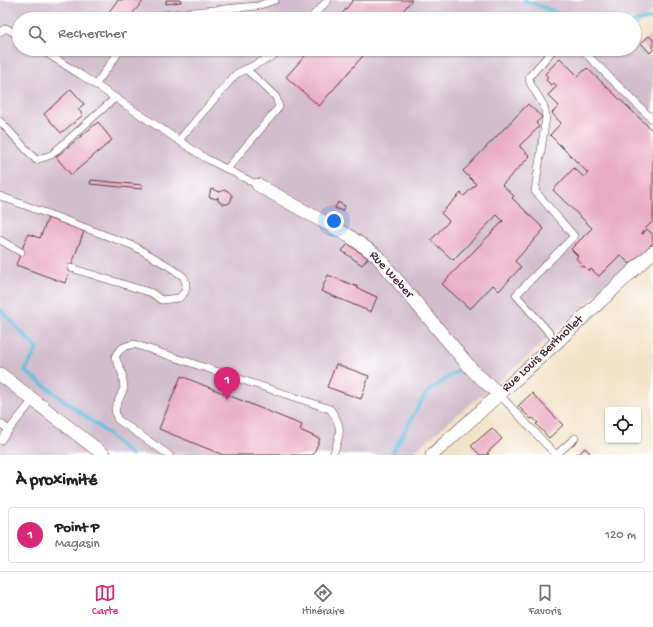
<!DOCTYPE html>
<html lang="fr">
<meta charset="utf-8">
<style>
body{margin:0;font-family:"Gochi Hand",sans-serif;background:#f6f6f6;color:#202124}
.controls{position:absolute;right:12px;bottom:12px;display:grid;overflow:hidden;border-radius:4px;box-shadow:0 1px 3px #0004}
.controls button{width:36px;height:36px;display:grid;place-items:center;padding:0;border:0;border-bottom:1px solid #e0e0e0;background:#fff;color:#202124;font:20px sans-serif}
.you{position:absolute;left:334px;top:221px;width:14px;height:14px;margin:-10px;border:3px solid #fff;border-radius:50%;background:#1a73e8;box-shadow:0 0 0 6px #1a73e833}
.badge{display:grid;place-items:center;width:26px;height:26px;border-radius:50%;background:#db2777;color:#fff;font-size:13px;font-weight:700}
.pin{position:absolute;translate:-50% -33px;filter:drop-shadow(0 1px 2px #0008)}
.pin::after{content:'';position:absolute;top:21px;width:14px;height:12px;background:inherit;clip-path:polygon(0 0,100% 0,50% 100%)}
.list{margin:0;padding:0;list-style:none}
h2{display:flex;justify-content:space-between;align-items:center;height:52px;margin:0;padding:0 16px;font-size:17px}
h2 small{font-size:13px;font-weight:400;color:#757577}
.list li{display:grid;grid-template-columns:26px 1fr auto;gap:12px;align-items:center;box-sizing:border-box;height:56px;margin:0 8px 8px;padding:0 8px;border:1px solid #e0e0e0;border-radius:4px}
.list b{display:block;font-size:15px;white-space:nowrap}
.list p{margin:0;font-size:13px;white-space:nowrap;color:#757577}
.list em{font-size:13px;font-style:normal;color:#757577}
.icon{flex:none;width:22px;height:22px;fill:none;stroke:currentColor;stroke-width:2;stroke-linecap:round;stroke-linejoin:round}
.map{position:relative;flex:none;width:653px;height:455px;overflow:hidden}
.search{position:absolute;background:#fff;box-shadow:0 1px 3px #0004;left:12px;right:12px;top:12px;height:44px;display:flex;align-items:center;gap:10px;box-sizing:border-box;padding:0 14px;border-radius:22px;color:#757577;font-size:15px}
.sheet{height:116px;background:#fff}
nav{display:flex;justify-content:space-around;align-items:center;box-sizing:border-box;height:56px;border-top:1px solid #e0e0e0;background:#fff;font-size:11px;color:#757577}
nav a{display:grid;justify-items:center;gap:2px}
nav .on{color:#db2777}
.map>svg:first-child{display:block}
.industrial{fill:#d1bdcc}
.lines{fill:none;stroke-linecap:round;stroke-linejoin:round}
.stream{stroke:#61c2df;stroke-width:3.5}
.building{fill:#e9abc3}
.service-casing{stroke:#633c42;stroke-width:8}
.minor-casing{stroke:#633c42;stroke-width:14}
.service{stroke:#fff;stroke-width:7}
.minor{stroke:#fff;stroke-width:13}
.labels{text-anchor:middle;dominant-baseline:central;stroke-width:3;stroke-linejoin:round;paint-order:stroke}
.street-label{font-size:13px;fill:#4a1f2b;stroke:#fff}
</style>
<div class="map">
<svg width="653" height="455" viewBox="0 0 653 455">
<rect width="100%" height="100%" fill="#fff"/>
<filter id="ink" filterUnits="userSpaceOnUse"><feTurbulence type="fractalNoise" baseFrequency=".025" numOctaves="2"/><feDisplacementMap in="SourceGraphic" scale="8" xChannelSelector="R" yChannelSelector="G"/><feConvolveMatrix kernelMatrix="1 2 1 2 8 2 1 2 1" color-interpolation-filters="sRGB"/></filter>
<filter id="wash" filterUnits="userSpaceOnUse"><feTurbulence type="fractalNoise" baseFrequency=".012" numOctaves="4" result="noise"/><feDisplacementMap in="SourceGraphic" scale="16" xChannelSelector="R" yChannelSelector="G"/><feGaussianBlur stdDeviation="0.9" result="paint"/><feColorMatrix in="noise" values="0 0 0 0 0 0 0 0 0 0 0 0 0 0 0 0 0 1.4 0 .05"/><feComposite in="paint" operator="in"/></filter>
<g filter="url(#wash)">
<rect width="100%" height="100%" fill="#f1e3c7"/>
<path class="industrial" d="M0,0H653V10L634,28V19H19V49H634V40L653,60V243L513,370L458,414L410,455H0Z"/>
<g class="lines">
<path class="stream" d="M524,0L554,11L569,19
M634,22L653,18
M0,309L37,349L25,371L102,429L131,455
M391,455L426,393L457,371"/>
</g>
<g id="blocks">
<path class="building" d="M118,0H144L128,19H103Z
M166,0H181V2L166,4Z
M353,0H412L396,19H338Z
M649,36L653,40V50L650,53L641,43Z
M311,49H369L319,106L286,77Z
M560,58L578,76L587,68L653,131V221L641,233L643,234L647,229L653,235V243L630,264L620,255L599,276L591,269L589,271L584,266L582,267L580,265L581,264L576,258L578,256L571,249L592,228L553,190L574,168L584,177L588,173L550,135L561,123L552,113L559,106L548,95L557,86L554,83L551,85L546,80L548,77L545,74Z
M71,89L84,104L78,109L83,115L61,133L44,114Z
M528,104L542,117L536,123L539,127L520,145V147L530,156L502,185L514,196L512,198L544,229L515,261L521,267L499,291L493,285L470,309L442,284L503,221L497,215L453,260L431,240L449,221L441,213L461,193L464,196L476,184L463,171Z
M98,122L112,140L71,175L56,157Z
M91,180L142,185V189L90,184Z
M211,189L220,192H219L225,190L228,191L231,194L232,196L231,201L228,204H223L218,201V197L217,199L209,197Z
M338,202L345,206L342,211L335,208Z
M48,218L84,231L65,283L16,265L28,234L40,238Z
M348,244L368,258L362,265L342,251Z
M328,275L358,287L357,288L377,297L371,312L321,291Z
M336,364L369,376L361,399L327,387Z
M181,376L302,425L300,430L320,439L313,455H223L159,429Z
M532,393L563,425L549,438L536,424L538,423L533,418L531,419L518,406Z
M492,428L502,439L487,453L489,454L487,455H480L471,446Z
M585,448L592,455H575L577,453L579,454Z"/>
</g>
</g>
<g filter="url(#ink)">
<use href="#blocks" fill-opacity="0" stroke="#633c42" stroke-width="1"/>
<g class="lines">
<g class="service-casing">
<path id="service" d="M153,19L161,15L257,6L275,0
M310,19L328,0
M0,32L6,28L19,36
M40,49L81,75L205,158L258,185
M554,49L529,77L530,83L544,106L546,117L535,191L574,236L516,295L552,336L558,341
M581,49L653,120
M96,84L121,49
M0,121L36,160L51,155L115,98
M179,140L236,74L273,56L280,49
M227,169L279,107L276,97L246,69
M0,196L134,246L170,267L184,277L186,284L185,292L179,298L161,300L152,293L71,268
M0,240L21,252
M499,394L556,455L575,438
M0,423L9,430
M0,441L33,400
M169,455L117,419L115,409L124,388L122,373L115,357C120,347 124,347 134,344L330,409C344,427 340,435 333,455"/>
</g>
<g class="minor-casing">
<path id="minor" d="M258,185L349,236L376,255L474,372L499,394
M0,374L104,455
M432,455L558,341L653,252"/>
</g>
<use href="#service" class="service"/>
<use href="#minor" class="minor"/>
</g>
</g>
<g class="labels">
<g class="street-label">
<text transform="translate(391 275) rotate(48)">Rue Weber</text>
<text transform="translate(543 354) rotate(-43)">Rue Louis Berthollet</text>
</g>
</g>
</svg>
<div class="controls">
<button><svg class="icon" aria-label="locate" viewBox="0 0 24 24"><circle cx="12" cy="12" r="6"/><path d="M12 2v4M12 18v4M2 12h4M18 12h4"/></svg></button>
</div>
<div class="you"></div>
<div class="pin badge" style="left:227px;top:400px">1</div>
<div class="search"><svg class="icon" aria-label="search" viewBox="0 0 24 24"><circle cx="10" cy="10" r="6"/><path d="M15 15l6 6"/></svg>Rechercher</div>
</div>
<section class="sheet">
<h2>À proximité<small></small></h2>
<ul class="list">
<li><span class="badge">1</span><div><b>Point P</b><p>Magasin</p></div><em>120 m</em></li>
</ul>
</section>
<nav>
<a class="on"><svg class="icon" aria-label="map" viewBox="0 0 24 24"><path d="M3 6l6-2 6 2 6-2v14l-6 2-6-2-6 2zM9 4v14M15 6v14"/></svg>Carte</a>
<a><svg class="icon" aria-label="directions" viewBox="0 0 24 24"><path d="M12 3l9 9-9 9-9-9zM9 14v-3h6M13 9l2 2-2 2"/></svg>Itinéraire</a>
<a><svg class="icon" aria-label="saved" viewBox="0 0 24 24"><path d="M7 4h10v16l-5-4-5 4z"/></svg>Favoris</a>
</nav>
